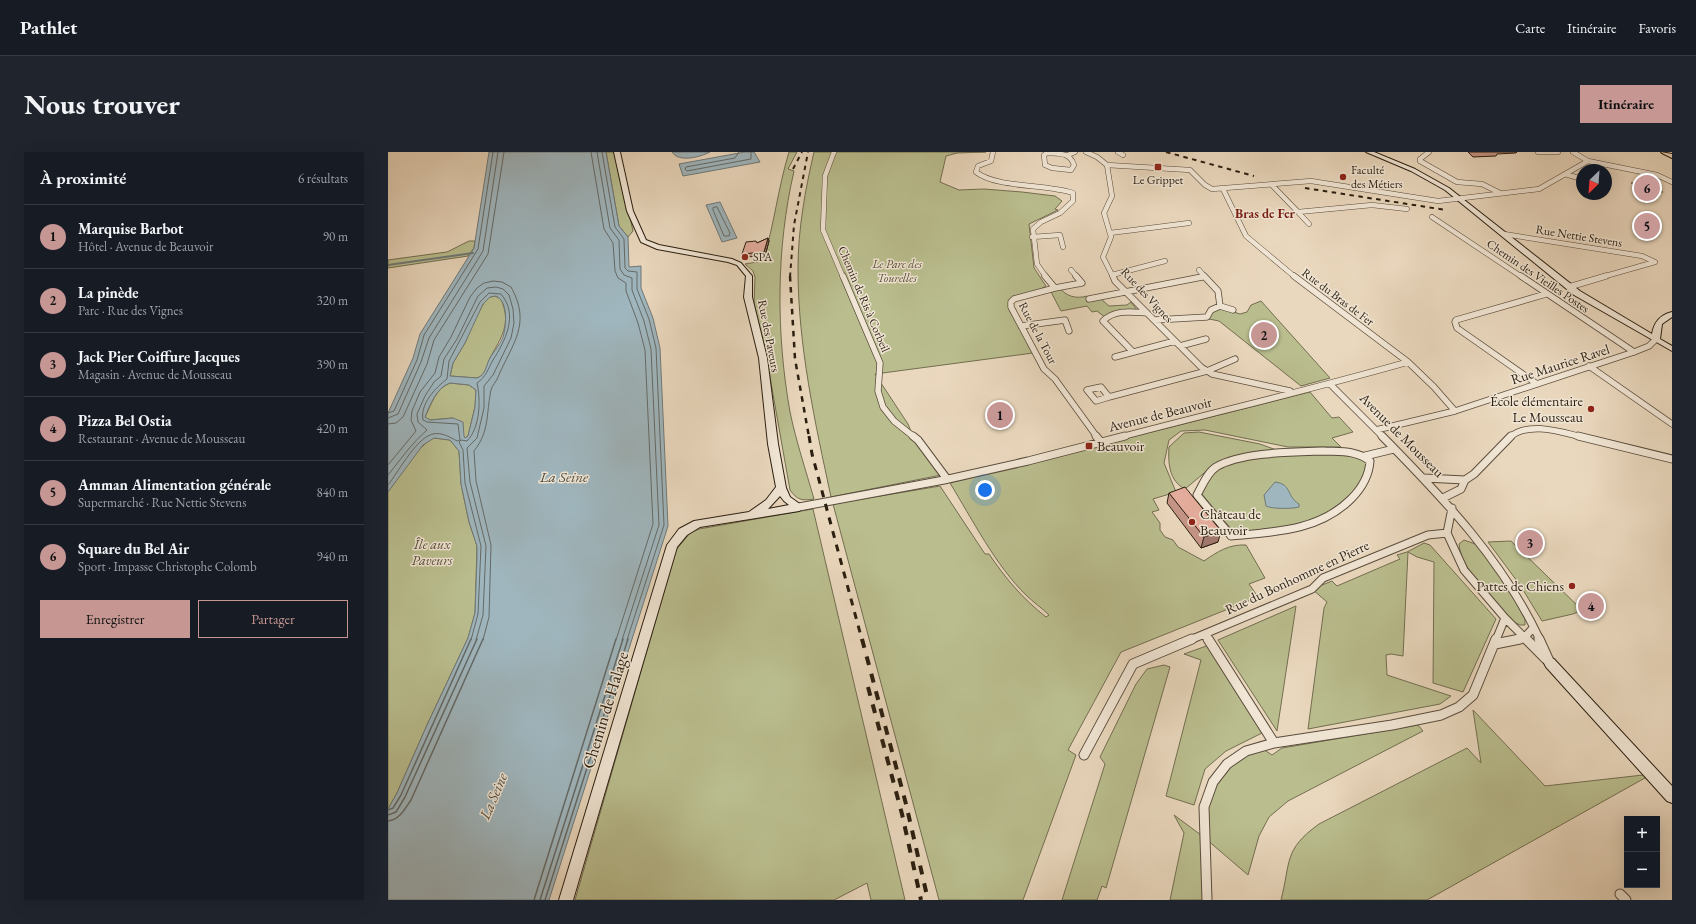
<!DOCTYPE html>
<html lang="fr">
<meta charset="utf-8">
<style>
body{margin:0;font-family:"EB Garamond",serif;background:#20242c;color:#f1f3f6}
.controls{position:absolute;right:12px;bottom:12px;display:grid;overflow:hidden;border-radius:0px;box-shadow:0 4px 16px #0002}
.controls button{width:36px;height:36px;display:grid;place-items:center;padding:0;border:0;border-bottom:1px solid #363941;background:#171b24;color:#f1f3f6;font:20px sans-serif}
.compass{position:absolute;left:1188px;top:12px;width:36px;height:36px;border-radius:50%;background:#171b24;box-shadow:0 4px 16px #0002;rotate:205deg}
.you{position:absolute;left:597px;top:338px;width:14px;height:14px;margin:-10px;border:3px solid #fff;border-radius:50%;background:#1a73e8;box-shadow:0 0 0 6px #1a73e833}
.badge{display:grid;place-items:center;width:26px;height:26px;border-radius:50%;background:#c59692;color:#111;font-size:13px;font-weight:700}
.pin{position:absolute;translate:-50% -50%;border:2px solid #fff;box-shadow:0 1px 4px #0006}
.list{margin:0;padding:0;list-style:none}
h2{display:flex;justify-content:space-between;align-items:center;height:52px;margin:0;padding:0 16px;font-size:17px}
h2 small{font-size:13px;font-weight:400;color:#9ea1a6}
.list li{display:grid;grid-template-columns:26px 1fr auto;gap:12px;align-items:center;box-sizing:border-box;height:64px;padding:0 16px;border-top:1px solid #363941}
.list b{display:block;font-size:15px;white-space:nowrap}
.list p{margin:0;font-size:13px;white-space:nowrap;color:#9ea1a6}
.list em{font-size:13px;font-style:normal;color:#9ea1a6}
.actions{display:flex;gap:8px;padding:12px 16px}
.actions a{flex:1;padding:9px 0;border:1px solid #c59692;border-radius:0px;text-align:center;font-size:14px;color:#c59692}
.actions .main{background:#c59692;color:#111}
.map{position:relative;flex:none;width:1284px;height:748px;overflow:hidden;border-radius:0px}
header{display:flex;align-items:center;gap:24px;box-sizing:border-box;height:56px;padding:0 20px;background:#171b24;border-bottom:1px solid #363941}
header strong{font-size:19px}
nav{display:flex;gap:22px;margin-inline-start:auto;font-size:14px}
.intro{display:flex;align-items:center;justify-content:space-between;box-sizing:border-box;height:96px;padding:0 24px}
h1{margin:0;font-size:28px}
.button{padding:10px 18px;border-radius:0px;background:#c59692;color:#111;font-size:14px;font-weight:700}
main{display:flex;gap:24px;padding:0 24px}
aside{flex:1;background:#171b24;border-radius:0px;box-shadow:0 4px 16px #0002}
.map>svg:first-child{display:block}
.green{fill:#babe8f;stroke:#726e50}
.water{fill:#9fb6be;stroke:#707978;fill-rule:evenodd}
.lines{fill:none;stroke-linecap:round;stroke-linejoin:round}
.shore-far1{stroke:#646a67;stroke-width:1}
.shore{stroke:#646a67;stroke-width:1.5}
.stream{stroke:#707978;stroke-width:2}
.street-far3-casing{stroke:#5a4c3c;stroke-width:5.5}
.street-far2-casing{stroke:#5a4c3c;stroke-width:7}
.street-far1-casing{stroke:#5a4c3c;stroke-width:9}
.street-casing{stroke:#5a4c3c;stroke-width:11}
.secondary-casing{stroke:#2a1e10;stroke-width:2}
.primary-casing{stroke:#2a1e10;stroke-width:2}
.street-far3{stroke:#f1e6d5;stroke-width:4.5}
.street-far2{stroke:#f1e6d5;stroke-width:5.5}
.street-far1{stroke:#f1e6d5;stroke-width:7}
.street{stroke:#f1e6d5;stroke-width:9}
.secondary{fill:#f1e6d5;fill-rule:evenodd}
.primary{fill:#ead8be;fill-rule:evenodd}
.rail-far3{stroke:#2a1e10;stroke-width:2;stroke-dasharray:4.5 4.5;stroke-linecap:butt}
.rail-far2{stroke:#2a1e10;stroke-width:2.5;stroke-dasharray:5.5 5.5;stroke-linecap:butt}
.rail-far1{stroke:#2a1e10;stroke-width:3;stroke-dasharray:7 7;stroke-linecap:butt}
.rail{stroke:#2a1e10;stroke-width:4;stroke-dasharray:9 9;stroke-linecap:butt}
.wall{fill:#c49486;stroke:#2a1e10}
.shaded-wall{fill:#a0786d;stroke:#2a1e10}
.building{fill:#e4ac9c;stroke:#2a1e10}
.poi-dot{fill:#8f2418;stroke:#f1e6d5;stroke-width:1.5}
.labels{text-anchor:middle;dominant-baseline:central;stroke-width:3;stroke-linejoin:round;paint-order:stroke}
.far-poi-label{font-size:12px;fill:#2a1e10;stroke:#f1e6d5;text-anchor:start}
.far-street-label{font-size:12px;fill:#2a1e10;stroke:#f1e6d5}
.far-park-label{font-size:12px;font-style:italic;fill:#554e36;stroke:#f1e6d5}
.far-neighbourhood-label{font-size:13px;font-weight:bold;fill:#7a1f14;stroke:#f1e6d5}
.street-label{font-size:14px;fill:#2a1e10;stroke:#f1e6d5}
.poi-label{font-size:14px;fill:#2a1e10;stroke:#f1e6d5;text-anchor:end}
.park-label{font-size:14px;font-style:italic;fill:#554e36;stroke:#f1e6d5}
.water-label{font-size:15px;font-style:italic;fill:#4d4c44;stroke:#f1e6d5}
.near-street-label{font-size:17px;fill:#2a1e10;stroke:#f1e6d5}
</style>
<header>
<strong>Pathlet</strong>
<nav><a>Carte</a><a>Itinéraire</a><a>Favoris</a></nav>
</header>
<div class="intro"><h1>Nous trouver</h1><a class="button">Itinéraire</a></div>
<main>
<aside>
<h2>À proximité<small>6 résultats</small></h2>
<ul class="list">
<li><span class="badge">1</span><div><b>Marquise Barbot</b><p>Hôtel · Avenue de Beauvoir</p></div><em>90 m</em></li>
<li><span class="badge">2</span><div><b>La pinède</b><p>Parc · Rue des Vignes</p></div><em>320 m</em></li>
<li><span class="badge">3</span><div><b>Jack Pier Coiffure Jacques</b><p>Magasin · Avenue de Mousseau</p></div><em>390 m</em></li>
<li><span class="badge">4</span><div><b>Pizza Bel Ostia</b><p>Restaurant · Avenue de Mousseau</p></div><em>420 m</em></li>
<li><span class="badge">5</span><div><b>Amman Alimentation générale</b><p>Supermarché · Rue Nettie Stevens</p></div><em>840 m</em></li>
<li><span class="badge">6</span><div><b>Square du Bel Air</b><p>Sport · Impasse Christophe Colomb</p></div><em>940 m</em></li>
</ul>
<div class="actions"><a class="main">Enregistrer</a><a>Partager</a></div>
</aside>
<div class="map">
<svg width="1284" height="748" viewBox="0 0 1284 748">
<rect width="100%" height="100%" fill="#ead8be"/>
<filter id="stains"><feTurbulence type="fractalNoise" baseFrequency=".005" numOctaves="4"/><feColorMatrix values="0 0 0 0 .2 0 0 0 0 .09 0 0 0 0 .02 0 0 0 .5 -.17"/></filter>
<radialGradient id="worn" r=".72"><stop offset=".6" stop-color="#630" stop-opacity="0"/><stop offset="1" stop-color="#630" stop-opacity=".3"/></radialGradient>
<path class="green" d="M218,0H228L245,79L240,85L231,74Z
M401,0H409L400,17L406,19C388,97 388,181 402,260C408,289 418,319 426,347C414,349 409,348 402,338L377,197L366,151L367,125L365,119L357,112L375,109C386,74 390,36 401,0Z
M426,0H598L569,1L558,4L552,30L571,38L596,37L634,40L667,44L674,49L667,57L670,58L641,72L646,116L658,134L648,140L622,147L645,201L487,222L520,272L528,291L553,323L443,345C427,270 410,194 410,117C410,77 417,39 426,0Z
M1255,29L1275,40L1263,42L1243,31Z
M81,89H87L86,96L80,104L0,116V108L59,100Z
M671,135C678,145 689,147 699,144L701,147H713L721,154L739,153L743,150L749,158L718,166L709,159L704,160L699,154L673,159L662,138Z
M107,144L113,147C124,173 113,185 102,206C98,214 98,223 89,226L62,224L65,211L77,191L87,167L97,149L102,145Z
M873,149L942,226L913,234L831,169L821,167L824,160L830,155L852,162L859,160L863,153Z
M62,231L81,233L88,238L87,255L80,284L77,286L65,266L42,268L37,265C43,253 48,236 62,231Z
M922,240L944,266L951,265L965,280L944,286L953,295H900L817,278L793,279L781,288L776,311L788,340L765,347L771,358L764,360L772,371V378L777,385L785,388L790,395L816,409C829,400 841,392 858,393L877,426L861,432L870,445L733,500L680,598L688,603L635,748H551L445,352L552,334L597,402H601C618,427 634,446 658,465L661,463C654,456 645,450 638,443C608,414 584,367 562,331Z
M811,280L872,292L891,299L827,312L797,337C781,329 780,311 781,295L796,281Z
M46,286L62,288L71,299L73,332L81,370L89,394L87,461L80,486L39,573L9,641L0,657V340C9,327 33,290 46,286Z
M960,300L982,309L977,330L940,365L909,376L859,382L844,378L813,341L827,316C869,300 916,302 960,300Z
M425,357L517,748H483L479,731L446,748H187L288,398L302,381L311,377Z
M1076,388L1090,393L1122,436L1137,467V473H1132L1126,470C1108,449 1073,419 1071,392Z
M1123,389L1194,458L1185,462L1154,469L1132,433L1100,390Z
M1036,391L1042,393L1108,467L1075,540L1045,531L1046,410L1029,405L1020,400L1015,504L1003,502L998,503L999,523L1063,544L1052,552L920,577L936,456L939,450L924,437L944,429L949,434L1012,407L1009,403L1019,400Z
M908,454L889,579L830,488Z
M824,492L878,579L838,599L817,617L806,653L778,644L813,508L796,502Z
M776,513L782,515L718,736L714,734L709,748H674L717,612L712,605L748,532L759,517Z
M1085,558L1157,634L1264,622L1039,748H893C903,710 895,698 931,672L1079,596L1093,611Z
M1030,573L1035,579L900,649L881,665L871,684L860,723L818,687L819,748H782L796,681L786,663L817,686L816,655L839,612L872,595L884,603L894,596Z"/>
<path class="water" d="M101,0H218L231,74L240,85L241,115L253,114V136L265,166L272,196L280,374L161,748H0V657L9,641L39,573L80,486L87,461L89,406V394L81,370L73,332L71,299L62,288L46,286L35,293L0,340V261L25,206L32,182L86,96ZM108,144C121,150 118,174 115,185C112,193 106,199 102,206C98,213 98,223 89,226L62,224L65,211L77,191L95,152L102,145ZM62,231L81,233L88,238L87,255L80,284L77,286L76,284L75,270L65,266L42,268L37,265C42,253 48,236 62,231Z
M284,0H322C312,5 291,11 284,0Z
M357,0H366L372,10L295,24L291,12Z
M332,50L349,86L334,90L318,53Z
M887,330C904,332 898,344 911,352V355C905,357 883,357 878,354L876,343Z"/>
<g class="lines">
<path class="shore-far1" d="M203,0L216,77L225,91L227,119L230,126L238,131V139L250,171L257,198L265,372L228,488
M209,0L222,76L231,88L232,117L236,123L244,126V138L256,169L263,197L271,373L234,488
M214,0L227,75L236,87L237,116L240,119L249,120V137L261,167L268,196L276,373L239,488
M351,0L347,6L298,15L297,17L299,19L363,7V0
M329,55L342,81L341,84H336L325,58V56Z
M0,261L6,259L29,208L36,183L90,97L105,0
M0,266L10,262L33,210L41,186L95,99L110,0
M0,272L8,271L15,265L39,212L46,188L100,102L116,0
M0,313L28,279L23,268L24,259L32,240L47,221L51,205L63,185L82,145L89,136L96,131L105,129L114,130L123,135C144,172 124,192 110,225C109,229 104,233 103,238C98,261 102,279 86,299L88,329L103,393L101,465L95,488
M0,323C13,307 24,291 39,278L30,270L29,262L37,244L46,230L53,224L56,207L69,187L90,144L99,136L108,135L115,137L121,143L125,157L126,171L123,186L105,223L96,234V256L89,286L79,296L82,330L98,394L95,463L88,488
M0,333C10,320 26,291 40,284C50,278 60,284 69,289L72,288L70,272L39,270L35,268C32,252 47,236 59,227L61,209L92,150L101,141L113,142C131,163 117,189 105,208C100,217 98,225 89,231C93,248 92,276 79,289L73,288L71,290L75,298L77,331L93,394L90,462L83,488"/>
<path class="shore" d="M0,658L5,656L13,643L83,487
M0,663L8,660L17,645L89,487
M0,669C12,667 16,658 23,648L95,487
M146,748L228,487
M152,748L235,487
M157,748L240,487"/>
<path class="stream" d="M0,113L85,101"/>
<g class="street-far3-casing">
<path id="street-far3" d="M446,0L437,24L435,78L455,125
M605,0L603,9L590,14L588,20C608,36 658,32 685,41V49L672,61L653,70L645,77L649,112L658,125
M698,0L709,5L719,13L802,18L817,33L824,37L923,29L1050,49L1151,37L1200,9L1185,0
M730,0L735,3
M1041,0L1032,7V9L1069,30L1094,32L1112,41
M1150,0H1170
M659,1C671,2 682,0 686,13L683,18L664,16L657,13L656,3Z
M680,3L687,0
M1200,9L1269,23L1284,30
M719,13L724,44L716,61L723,85L715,105L725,125
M1177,22L1194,27
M883,32L910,60L984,53L1019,57
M835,37L858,84L907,125
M910,60L921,72
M1044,65L1134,125
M722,81L801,71
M1116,82L1254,104L1267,110L1214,125
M644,85L672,83L675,95
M683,118L689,125
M811,118L817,125
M724,123L777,109
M812,125H814"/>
</g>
<g class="street-far2-casing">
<path id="street-far2" d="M455,124L492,211L490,239L495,255L506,269L526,285
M657,124L667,136L626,147L623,150V155L656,217L667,227L709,285
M725,124L727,129L813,215L824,222L902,239
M906,124L1020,210L1046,235L1067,259
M1133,124L1246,200
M1181,135L1218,124
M667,136L694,131L688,124
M701,147L814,125
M832,154L845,158
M767,168L819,165L823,158L832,154L830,139L816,124
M633,174L677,168L681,179
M792,194L818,187
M745,200L715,169C727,157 744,160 759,161
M727,205L787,189
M1201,214L1284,272
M942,232L995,285
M1149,232L1069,176L1067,170L1068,168L1158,142
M713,235L721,245L708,249L699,238Z
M721,245L819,219L847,207
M988,278L1067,259L1246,200L1261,194L1268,187
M733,285C828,260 925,237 1020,210
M1122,285C1141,269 1173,280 1194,285"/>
</g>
<g class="street-far1-casing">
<path id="street-far1" d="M525,284L530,288L559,327
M708,284L712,289
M994,284C1055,346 1115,408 1152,488
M1190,284L1284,307
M935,299C952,300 968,298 982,309C981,324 974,336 963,347C931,379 886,380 843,384L809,343C814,334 819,321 828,315C853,300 906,300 935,299Z
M977,304L1006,297
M1036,326L1077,328
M1055,346L1073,337L1077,328L1086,322L1123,284
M411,355L556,328L640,309L737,284
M1064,356L1059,381L1076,418L1117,466L1139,488
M817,482L821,488
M802,488L924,437L935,426L1040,383L1059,381
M1108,488L1117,466
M1129,488L1137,485L1145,476"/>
</g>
<g class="street-casing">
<path id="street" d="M820,487L886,591
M1138,487L1158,507
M1151,487L1162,511
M1107,492L1132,487
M696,603L745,512L804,487
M1232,742L1238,748
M819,748L816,655L825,630L839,612L858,599L886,591L1004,573L1053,563L1071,555L1085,543L1108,487"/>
</g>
<g class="secondary-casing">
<path id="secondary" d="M226,0H232L245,59L258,88L271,93L344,107L353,111L364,124V145L379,206L390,292L398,336L402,345L416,355L411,359L312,375L299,383L289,395L185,748H171L279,393L291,377L306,369L361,360L378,348L388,335L380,292L371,206L356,145L358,124L349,113L340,110L269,97L253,90L239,59ZM392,344L396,349L401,353L380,357Z
M978,0H986L1027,17L1061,36L1192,139L1264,182C1266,170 1272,163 1284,160V165L1274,172L1272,187L1284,194V199L1186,143L1057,38L1023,19Z
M1162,506L1166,507L1284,634V651L1279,649L1158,515L1156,511L1158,507Z"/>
</g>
<g class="primary-casing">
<path id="primary" d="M1273,0L1284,2V6L1274,1Z"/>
</g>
<use href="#street-far3" class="street-far3"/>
<use href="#street-far2" class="street-far2"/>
<use href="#street-far1" class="street-far1"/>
<use href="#street" class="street"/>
<use href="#secondary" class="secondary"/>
<use href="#primary" class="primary"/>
<path class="rail-far3" d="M778,0L866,24
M405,17L414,0
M917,36L1058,58
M402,125L406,73L420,0"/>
<path class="rail-far2" d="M402,124L407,207L421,285"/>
<path class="rail-far1" d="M421,284L424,302L474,488"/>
<path class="rail" d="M474,487L518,652L540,748
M480,535L514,662L533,748"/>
</g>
<path class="wall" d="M1080,0H1129L1128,1L1109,2L1108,4L1085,5Z
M380,86L381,89L377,104L355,105L354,102L369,91Z
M781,341L830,390L813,396L779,351Z"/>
<path class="shaded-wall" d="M380,86L381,89L377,104L376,100Z
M833,379L830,390L813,396L816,385Z"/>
<path class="building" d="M380,86L376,100L354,102L358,90L368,89L369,91Z
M797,335L833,379L816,385L781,341Z"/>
<g class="poi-dot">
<rect x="766" y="11" width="8" height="8" rx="2"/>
<circle cx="955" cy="25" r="4"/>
<circle cx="357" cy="105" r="4"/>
<circle cx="1203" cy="257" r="4"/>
<rect x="697" y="290" width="8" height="8" rx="2"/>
<circle cx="804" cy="370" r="4"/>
<circle cx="1184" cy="434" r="4"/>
</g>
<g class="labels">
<g class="far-poi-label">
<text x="963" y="18">Faculté<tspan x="963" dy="14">des Métiers</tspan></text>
<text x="770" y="28" text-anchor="middle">Le Grippet</text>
<text x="365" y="105">SPA</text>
</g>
<g class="far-street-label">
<text transform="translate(1191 84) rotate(9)">Rue Nettie Stevens</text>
<text transform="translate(1150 124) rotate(34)">Chemin des Vieilles Postes</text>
<text transform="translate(759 143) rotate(47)">Rue des Vignes</text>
<text transform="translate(950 145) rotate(37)">Rue du Bras de Fer</text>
<text transform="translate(476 147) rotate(67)">Chemin de Ris à Corbeil</text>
<text transform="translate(650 181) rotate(62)">Rue de la Tour</text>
<text transform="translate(381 184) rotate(79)">Rue des Paveurs</text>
</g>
<g class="far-park-label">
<text x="509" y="112">Le Parc des<tspan x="509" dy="14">Tourelles</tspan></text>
</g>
<g class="far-neighbourhood-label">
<text x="877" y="61">Bras de Fer</text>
</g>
<g class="street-label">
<text transform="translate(1172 212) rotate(-18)">Rue Maurice Ravel</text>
<text transform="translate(772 262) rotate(-14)">Avenue de Beauvoir</text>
<text transform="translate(1014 283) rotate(45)">Avenue de Mousseau</text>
<text transform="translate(909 425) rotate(-25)">Rue du Bonhomme en Pierre</text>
</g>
<g class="poi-label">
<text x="1195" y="249">École élémentaire<tspan x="1195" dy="16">Le Mousseau</tspan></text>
<text x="709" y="294" text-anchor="start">Beauvoir</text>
<text x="812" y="362" text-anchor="start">Château de<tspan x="812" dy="16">Beauvoir</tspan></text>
<text x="1176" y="434">Pattes de Chiens</text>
</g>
<g class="park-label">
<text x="44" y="392">Île aux<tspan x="44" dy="16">Paveurs</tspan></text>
</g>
<g class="water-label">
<text x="176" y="324">La Seine</text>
<text transform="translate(105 644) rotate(-67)">La Seine</text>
</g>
<g class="near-street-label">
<text transform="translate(217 558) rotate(-73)">Chemin de Halage</text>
</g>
</g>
<rect width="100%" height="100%" filter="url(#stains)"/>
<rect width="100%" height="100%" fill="url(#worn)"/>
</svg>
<div class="controls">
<button>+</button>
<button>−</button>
</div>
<svg class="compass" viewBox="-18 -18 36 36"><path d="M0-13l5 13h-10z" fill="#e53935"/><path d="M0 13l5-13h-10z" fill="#9ea1a6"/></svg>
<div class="you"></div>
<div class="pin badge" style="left:612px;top:263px">1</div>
<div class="pin badge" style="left:876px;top:183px">2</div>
<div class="pin badge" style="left:1142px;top:391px">3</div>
<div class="pin badge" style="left:1203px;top:454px">4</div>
<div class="pin badge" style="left:1259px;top:74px">5</div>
<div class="pin badge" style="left:1259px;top:36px">6</div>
</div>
</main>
